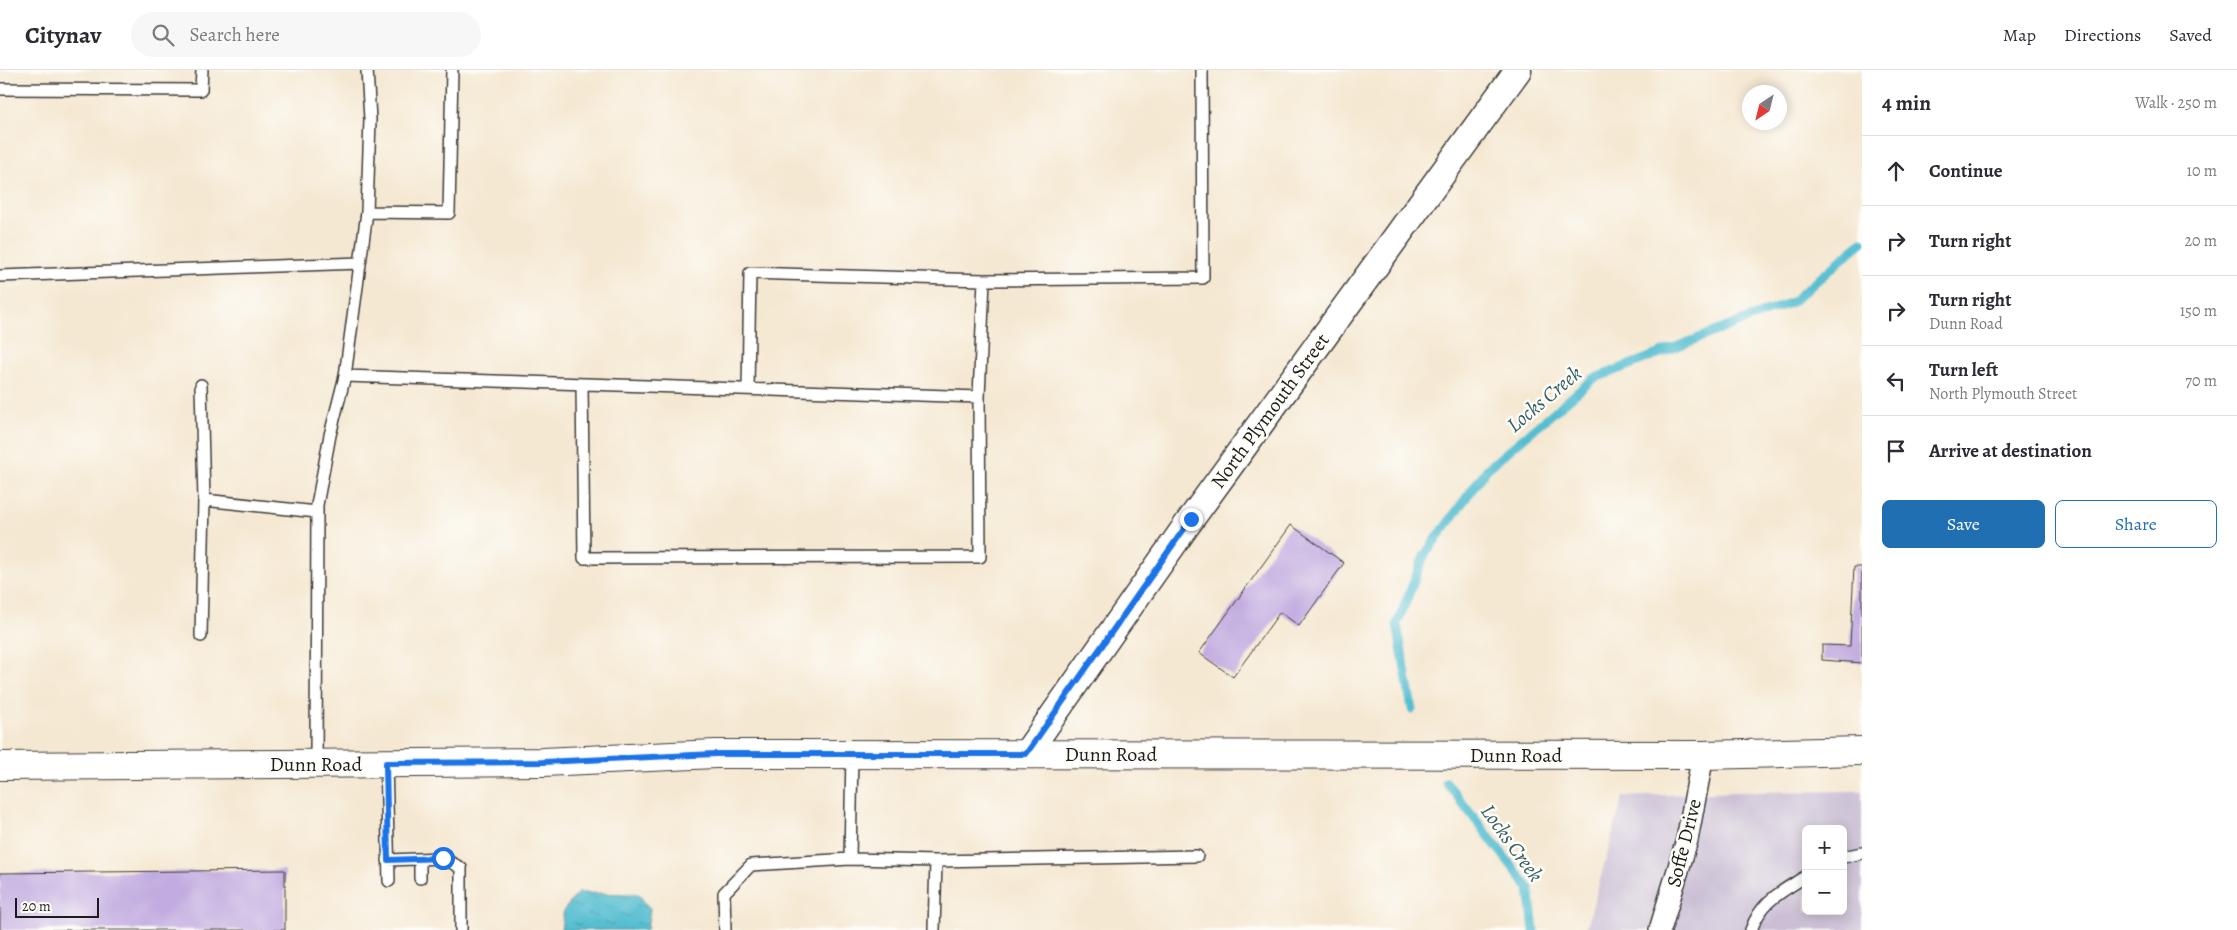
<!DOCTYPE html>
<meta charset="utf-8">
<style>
body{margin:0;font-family:Alegreya,serif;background:#f7f7f7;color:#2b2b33}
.controls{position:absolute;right:15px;bottom:15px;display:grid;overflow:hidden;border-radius:8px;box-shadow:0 2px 12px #0003}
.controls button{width:45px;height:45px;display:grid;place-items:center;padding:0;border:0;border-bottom:1px solid #e1e1e2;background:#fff;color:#2b2b33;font:25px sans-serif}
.compass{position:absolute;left:1742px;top:15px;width:45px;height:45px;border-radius:50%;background:#fff;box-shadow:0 2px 12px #0003;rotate:215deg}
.scale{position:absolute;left:15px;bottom:12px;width:84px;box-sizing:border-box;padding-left:5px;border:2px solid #1c1c1c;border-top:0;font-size:14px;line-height:18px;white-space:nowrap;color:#1c1c1c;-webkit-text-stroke:4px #fdfcf7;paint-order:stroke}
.stop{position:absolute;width:15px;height:15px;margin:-11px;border:4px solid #1a73e8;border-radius:50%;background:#fff}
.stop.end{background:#1a73e8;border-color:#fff;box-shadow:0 1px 5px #0008}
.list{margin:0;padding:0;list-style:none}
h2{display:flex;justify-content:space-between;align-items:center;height:65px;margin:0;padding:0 20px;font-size:21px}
h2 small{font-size:16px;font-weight:400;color:#7c7c81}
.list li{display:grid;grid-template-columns:32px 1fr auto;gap:15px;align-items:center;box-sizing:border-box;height:70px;padding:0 20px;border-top:1px solid #e1e1e2}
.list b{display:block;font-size:19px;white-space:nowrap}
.list p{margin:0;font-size:16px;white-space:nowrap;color:#7c7c81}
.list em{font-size:16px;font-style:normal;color:#7c7c81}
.actions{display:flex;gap:10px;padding:15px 20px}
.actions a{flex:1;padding:11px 0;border:1px solid #1f6fb2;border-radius:8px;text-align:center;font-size:18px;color:#1f6fb2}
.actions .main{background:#1f6fb2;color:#fff}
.icon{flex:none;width:28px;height:28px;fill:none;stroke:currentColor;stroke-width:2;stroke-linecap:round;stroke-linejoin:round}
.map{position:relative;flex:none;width:1862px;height:860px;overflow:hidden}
header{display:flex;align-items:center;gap:30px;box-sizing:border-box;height:70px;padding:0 25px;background:#fff;border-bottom:1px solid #e1e1e2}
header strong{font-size:24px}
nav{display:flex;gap:28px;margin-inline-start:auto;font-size:18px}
.search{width:350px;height:45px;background:#f7f7f7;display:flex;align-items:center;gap:12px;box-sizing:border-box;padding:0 18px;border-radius:28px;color:#7c7c81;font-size:19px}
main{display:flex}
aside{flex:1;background:#fff}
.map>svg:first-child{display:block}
.industrial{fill:#cbbfd5;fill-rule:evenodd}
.water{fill:url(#water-ripples);stroke:#386d76}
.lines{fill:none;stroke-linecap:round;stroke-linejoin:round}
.stream{stroke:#55bed1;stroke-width:9}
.building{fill:#c1abe0}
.service-casing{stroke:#3d3b37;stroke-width:14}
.minor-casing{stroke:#3d3b37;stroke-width:24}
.tertiary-casing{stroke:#3d3b37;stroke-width:29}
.secondary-casing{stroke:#3d3b37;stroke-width:30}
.service{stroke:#fff;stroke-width:11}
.minor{stroke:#fff;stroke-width:21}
.tertiary{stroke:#fff;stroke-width:26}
.secondary{stroke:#fff;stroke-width:28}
.route{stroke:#1a73e8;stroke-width:6}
.labels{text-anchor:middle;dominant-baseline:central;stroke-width:5;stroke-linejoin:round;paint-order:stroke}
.street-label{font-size:20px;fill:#1c1c1c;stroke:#fdfcf7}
.water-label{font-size:21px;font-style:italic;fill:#335d64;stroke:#fdfcf7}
</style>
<header>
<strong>Citynav</strong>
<div class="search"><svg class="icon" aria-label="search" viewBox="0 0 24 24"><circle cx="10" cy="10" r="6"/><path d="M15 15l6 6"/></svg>Search here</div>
<nav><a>Map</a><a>Directions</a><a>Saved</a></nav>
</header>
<main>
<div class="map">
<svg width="1862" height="860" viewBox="0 0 1862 860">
<defs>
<pattern id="water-ripples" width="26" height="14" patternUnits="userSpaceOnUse" patternTransform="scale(1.25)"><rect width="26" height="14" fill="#55bed1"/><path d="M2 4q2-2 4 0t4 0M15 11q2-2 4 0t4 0" fill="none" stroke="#469aa9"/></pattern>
</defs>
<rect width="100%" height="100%" fill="#fdfcf7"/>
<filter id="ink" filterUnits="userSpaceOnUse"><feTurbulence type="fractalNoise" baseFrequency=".02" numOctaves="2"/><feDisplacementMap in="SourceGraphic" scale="10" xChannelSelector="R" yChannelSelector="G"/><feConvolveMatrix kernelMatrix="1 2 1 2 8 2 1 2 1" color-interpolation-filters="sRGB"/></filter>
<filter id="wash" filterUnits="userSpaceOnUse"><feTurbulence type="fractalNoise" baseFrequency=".0096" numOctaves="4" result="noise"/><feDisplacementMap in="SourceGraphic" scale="20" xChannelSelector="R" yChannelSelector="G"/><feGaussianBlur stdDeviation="1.12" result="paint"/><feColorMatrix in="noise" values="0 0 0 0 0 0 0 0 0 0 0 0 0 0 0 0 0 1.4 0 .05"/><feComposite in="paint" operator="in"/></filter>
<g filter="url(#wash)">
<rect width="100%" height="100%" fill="#f5e8d2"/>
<path class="industrial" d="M1862,721V860H1586L1623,727L1733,722ZM1806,759H1843V841H1806Z"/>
<path class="water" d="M578,823L638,824L650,839L647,860H561L564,840Z"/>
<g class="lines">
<path class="stream" d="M1412,639L1397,554L1424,486L1487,399L1593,309L1792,232L1862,172
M1446,712L1529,818L1534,860"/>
</g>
<g id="blocks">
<path class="building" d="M1291,455L1344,493L1299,556L1280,542L1233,607L1199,583Z
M1854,497H1862V593L1822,590V575L1850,576Z
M285,800V860H0V803Z"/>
</g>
</g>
<g filter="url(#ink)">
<use href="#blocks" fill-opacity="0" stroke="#3d3b37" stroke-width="1"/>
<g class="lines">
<g class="service-casing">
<path id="service" d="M0,19L201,20L202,0
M367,142L449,143L452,0
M0,206L360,193
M345,306L979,327L980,487L584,488L582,314
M201,315L204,430
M748,319L750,203L984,210L1203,208L1202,0
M979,327L984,210
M201,566L204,430L317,442
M386,693L389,811
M316,694L317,435L330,365L345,306L367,142L370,49L367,0
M1843,787L1862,783
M420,789V808
M850,789L852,684
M388,790L443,788L461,798V860
M725,860L724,823L751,795L850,789L936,791L1197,786
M934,860L936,791
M1751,860C1762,830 1780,823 1806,806"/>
</g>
<g class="minor-casing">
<path id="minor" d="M1660,860L1687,770L1703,685"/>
</g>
<g class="tertiary-casing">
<path id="tertiary" d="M1026,684L1191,449L1518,0"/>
</g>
<g class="secondary-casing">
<path id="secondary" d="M0,696L543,692L715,684L1703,685L1862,681"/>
</g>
<use href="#service" class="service"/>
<use href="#minor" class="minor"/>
<use href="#tertiary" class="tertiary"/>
<use href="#secondary" class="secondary"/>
</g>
</g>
<g class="lines" filter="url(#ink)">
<path class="route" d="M443,788L388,790L386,693L543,692L715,684H1026L1191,449"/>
</g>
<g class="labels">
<g class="street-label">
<text transform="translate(1270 341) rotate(-54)">North Plymouth Street</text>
<text x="1111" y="684">Dunn Road</text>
<text x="1516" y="685">Dunn Road</text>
<text x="316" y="694">Dunn Road</text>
<text transform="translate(1684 773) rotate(-76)">Soffe Drive</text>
</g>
<g class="water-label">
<text transform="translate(1544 329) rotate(-40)">Locks Creek</text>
<text transform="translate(1512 773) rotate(54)">Locks Creek</text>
</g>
</g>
</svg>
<div class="controls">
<button>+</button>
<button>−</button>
</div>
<svg class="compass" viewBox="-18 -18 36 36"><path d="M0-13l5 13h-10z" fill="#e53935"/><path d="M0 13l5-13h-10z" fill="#7c7c81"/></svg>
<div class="scale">20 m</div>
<div class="stop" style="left:443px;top:788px"></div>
<div class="stop end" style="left:1191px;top:449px"></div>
</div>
<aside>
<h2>4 min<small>Walk · 250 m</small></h2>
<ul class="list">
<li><svg class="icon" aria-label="ahead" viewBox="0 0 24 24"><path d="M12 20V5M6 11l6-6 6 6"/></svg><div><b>Continue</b></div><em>10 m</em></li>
<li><svg class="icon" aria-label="right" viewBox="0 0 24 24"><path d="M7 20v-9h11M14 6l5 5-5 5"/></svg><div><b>Turn right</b></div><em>20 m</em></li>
<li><svg class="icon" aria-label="right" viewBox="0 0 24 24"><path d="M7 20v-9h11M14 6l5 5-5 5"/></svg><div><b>Turn right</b><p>Dunn Road</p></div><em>150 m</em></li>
<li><svg class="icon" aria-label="left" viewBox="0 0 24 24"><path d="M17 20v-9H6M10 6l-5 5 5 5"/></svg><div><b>Turn left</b><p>North Plymouth Street</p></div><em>70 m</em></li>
<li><svg class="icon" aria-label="arrive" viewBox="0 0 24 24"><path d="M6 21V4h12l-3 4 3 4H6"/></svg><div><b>Arrive at destination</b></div></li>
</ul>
<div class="actions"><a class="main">Save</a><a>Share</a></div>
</aside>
</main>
